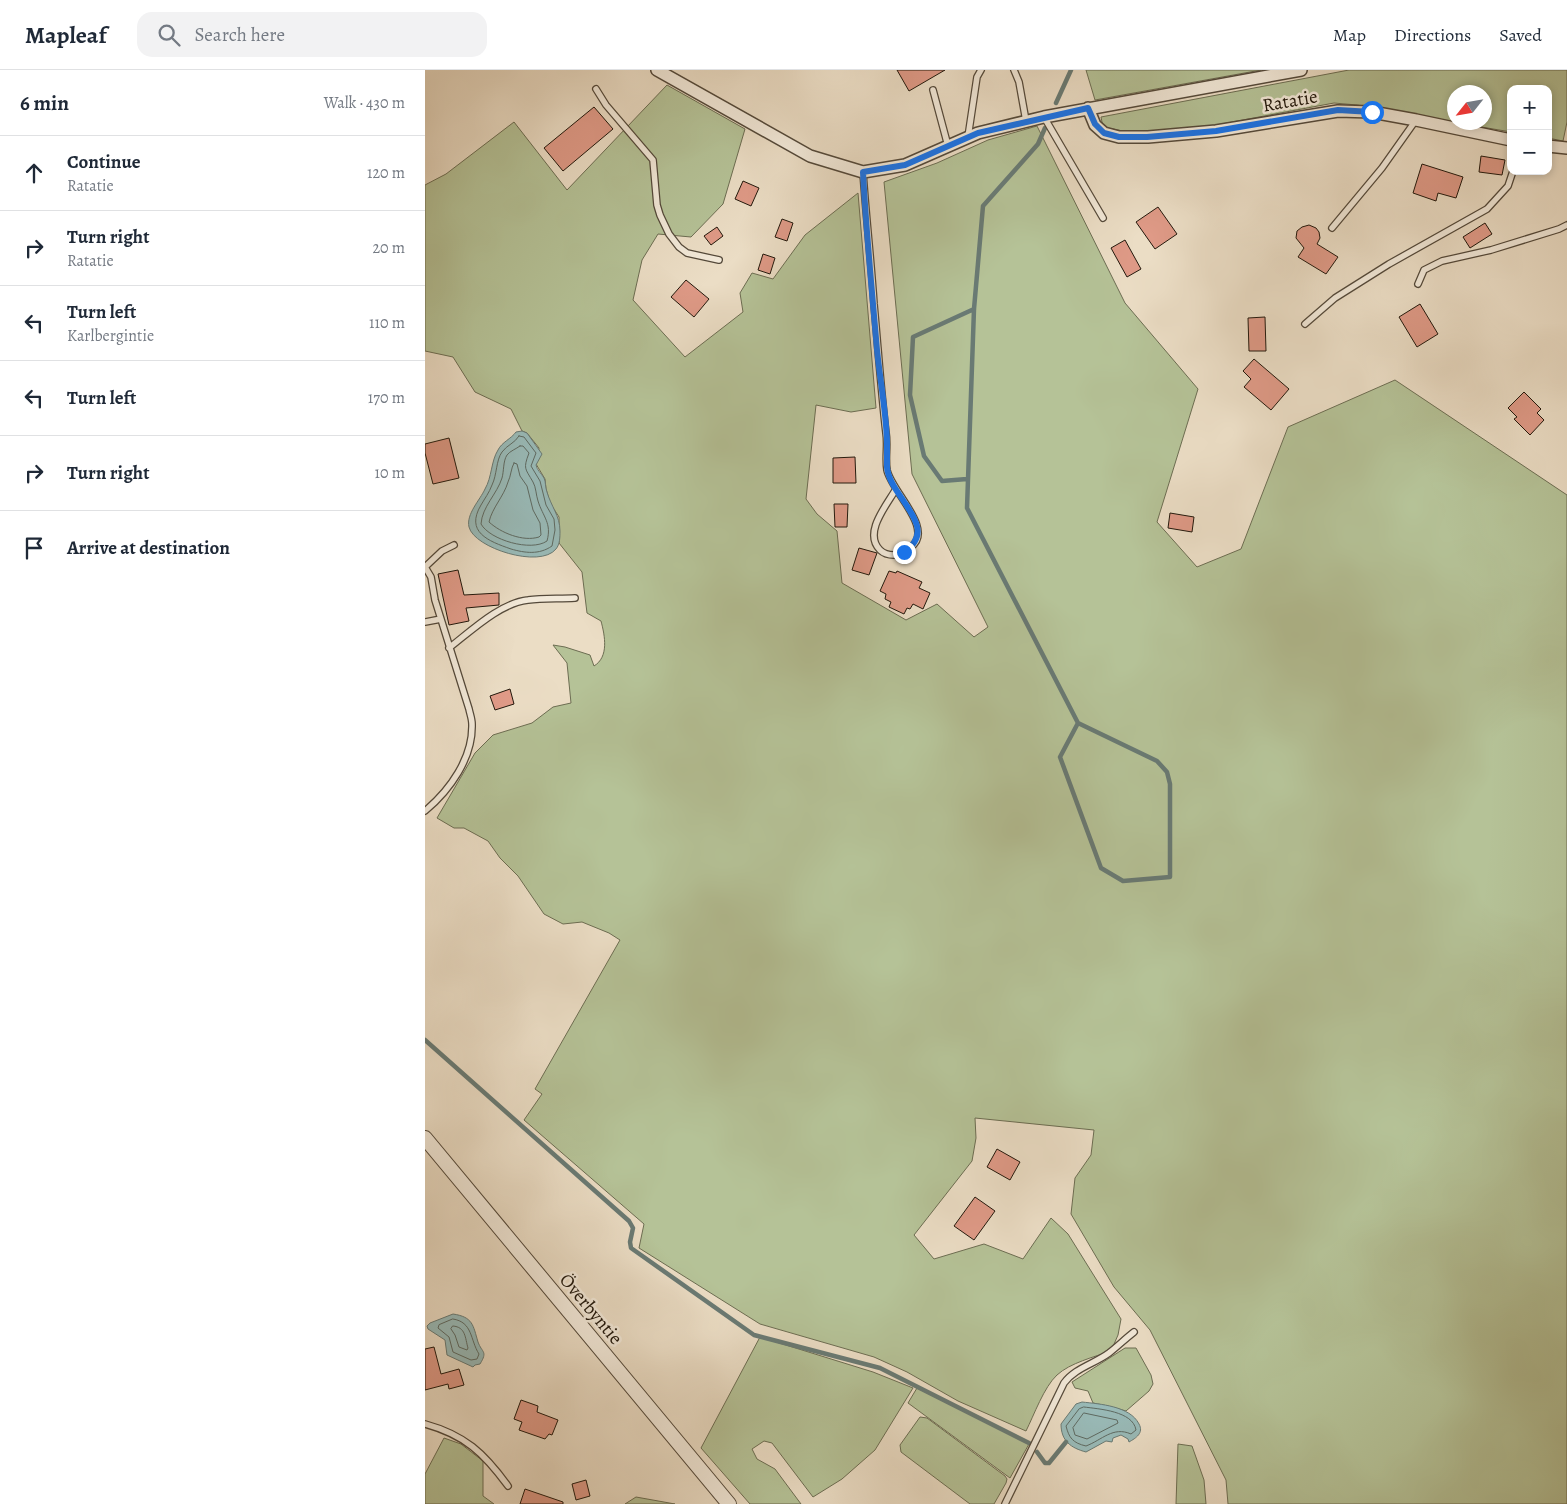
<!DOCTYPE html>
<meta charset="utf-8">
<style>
body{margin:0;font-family:Alegreya,serif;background:#f2f2f3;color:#1f2937}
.controls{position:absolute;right:15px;top:15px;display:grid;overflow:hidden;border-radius:10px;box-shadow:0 2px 8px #0003}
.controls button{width:45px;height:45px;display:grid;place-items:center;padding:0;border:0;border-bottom:1px solid #e0e1e3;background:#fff;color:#1f2937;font:25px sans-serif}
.compass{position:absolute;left:1022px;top:15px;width:45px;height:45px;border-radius:50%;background:#fff;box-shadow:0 2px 8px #0003;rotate:239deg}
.stop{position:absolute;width:15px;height:15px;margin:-11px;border:4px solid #1a73e8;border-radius:50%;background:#fff}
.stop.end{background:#1a73e8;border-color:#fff;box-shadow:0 1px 5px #0008}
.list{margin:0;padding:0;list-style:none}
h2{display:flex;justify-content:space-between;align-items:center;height:65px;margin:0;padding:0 20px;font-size:21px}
h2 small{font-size:16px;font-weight:400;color:#747a83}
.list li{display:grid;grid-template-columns:32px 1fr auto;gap:15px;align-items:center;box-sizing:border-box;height:75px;padding:0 20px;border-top:1px solid #e0e1e3}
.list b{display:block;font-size:19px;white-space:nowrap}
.list p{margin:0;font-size:16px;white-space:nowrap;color:#747a83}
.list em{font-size:16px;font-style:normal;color:#747a83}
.icon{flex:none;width:28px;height:28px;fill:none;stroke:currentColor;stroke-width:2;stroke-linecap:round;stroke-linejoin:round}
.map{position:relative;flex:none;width:1142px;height:1434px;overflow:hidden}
header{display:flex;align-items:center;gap:30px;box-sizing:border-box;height:70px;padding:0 25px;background:#fff;border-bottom:1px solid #e0e1e3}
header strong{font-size:24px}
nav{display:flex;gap:28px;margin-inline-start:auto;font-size:18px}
.search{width:350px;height:45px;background:#f2f2f3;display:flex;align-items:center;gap:12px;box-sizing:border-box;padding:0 18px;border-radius:15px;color:#747a83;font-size:19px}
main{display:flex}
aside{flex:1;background:#fff}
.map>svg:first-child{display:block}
.green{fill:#b5c297;stroke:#6c6d52}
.water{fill:#99bbb9;stroke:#697a74}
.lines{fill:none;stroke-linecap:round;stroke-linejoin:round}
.shore{stroke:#5e6a62;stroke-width:1}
.stream{stroke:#697a74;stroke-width:4.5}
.building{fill:#df9a87;stroke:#22180c}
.service-casing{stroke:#54493a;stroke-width:8}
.minor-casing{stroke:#54493a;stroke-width:14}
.tertiary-casing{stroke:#54493a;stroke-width:16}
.service{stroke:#f2e9d9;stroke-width:5.5}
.minor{stroke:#f2e9d9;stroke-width:11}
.tertiary{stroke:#f2e9d9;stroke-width:14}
.route{stroke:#1a73e8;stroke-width:6}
.labels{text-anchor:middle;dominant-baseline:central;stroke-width:5;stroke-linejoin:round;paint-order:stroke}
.street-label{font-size:19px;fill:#22180c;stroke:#f2e9d9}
</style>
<header>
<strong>Mapleaf</strong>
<div class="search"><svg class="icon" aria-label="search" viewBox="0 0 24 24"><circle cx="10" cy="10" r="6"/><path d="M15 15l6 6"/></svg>Search here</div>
<nav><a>Map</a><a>Directions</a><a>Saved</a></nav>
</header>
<main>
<aside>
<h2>6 min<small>Walk · 430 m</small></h2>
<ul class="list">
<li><svg class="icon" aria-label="ahead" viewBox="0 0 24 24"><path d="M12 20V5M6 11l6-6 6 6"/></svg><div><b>Continue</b><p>Ratatie</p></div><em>120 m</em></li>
<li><svg class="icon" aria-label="right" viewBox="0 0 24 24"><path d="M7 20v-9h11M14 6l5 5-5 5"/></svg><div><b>Turn right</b><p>Ratatie</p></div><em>20 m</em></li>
<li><svg class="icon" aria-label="left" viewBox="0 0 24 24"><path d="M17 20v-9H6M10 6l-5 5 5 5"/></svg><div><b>Turn left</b><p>Karlbergintie</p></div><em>110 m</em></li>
<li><svg class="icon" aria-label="left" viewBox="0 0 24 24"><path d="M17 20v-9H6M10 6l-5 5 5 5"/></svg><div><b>Turn left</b></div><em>170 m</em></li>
<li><svg class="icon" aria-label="right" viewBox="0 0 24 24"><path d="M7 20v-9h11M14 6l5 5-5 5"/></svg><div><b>Turn right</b></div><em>10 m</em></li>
<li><svg class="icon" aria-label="arrive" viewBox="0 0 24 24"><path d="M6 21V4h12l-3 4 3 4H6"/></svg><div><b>Arrive at destination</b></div></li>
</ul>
</aside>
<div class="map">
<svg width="1142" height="1434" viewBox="0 0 1142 1434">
<rect width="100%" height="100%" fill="#ebddc5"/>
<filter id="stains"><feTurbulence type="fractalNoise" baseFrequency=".004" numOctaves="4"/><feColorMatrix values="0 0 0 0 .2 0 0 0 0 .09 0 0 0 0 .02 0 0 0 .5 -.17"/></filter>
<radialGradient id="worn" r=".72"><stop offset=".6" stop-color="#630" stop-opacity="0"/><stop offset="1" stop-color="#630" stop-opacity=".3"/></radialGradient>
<path class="green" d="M661,0H836L670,30Z
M924,0H1142V52L1138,71L1123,68V19H1086V62L1033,53L1060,52V22H1030L1029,52L932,35L909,33L791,55L708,63L678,57L676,47Z
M242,15L320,59L298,134L266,167L233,164L217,190L208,230L260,287L318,242L315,223L327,203L348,209L380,165L433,123L451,338L426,342L391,335L381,429L392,444L412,461L417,513L481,550L512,534L549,567L563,557L487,404L459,112L512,93L563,70L612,56L700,233L773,319L732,452L772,497L816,479L863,357L970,310L1142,425V1434H803L801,1410L725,1260L689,1217L646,1144L650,1108L666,1085L669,1060L550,1048L551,1068L547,1091L489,1165L509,1189L559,1174L598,1189L626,1148L643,1164L696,1249L693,1265L686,1281C669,1287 645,1293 632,1305C619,1317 609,1345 601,1361L533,1331L482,1302L449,1287L335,1254L214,1178L219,1154L99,1050L117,1024L110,1019L195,870L184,863L157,852L138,854L119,844L93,806L75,788L63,771L39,758H29L12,748L50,683L68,665L107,653L128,637L146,633L142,593L128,575L140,577L165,585L169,596C184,587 180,566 176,551L162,543L157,502L134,473V447L125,433L121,419L120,409L111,394L114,378L102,363L97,361L86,339L50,322L28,287L0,281V115L21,104L89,52L142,120Z
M335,1267L448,1302L488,1318L450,1380L417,1409L388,1427L347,1373L339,1371L327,1379L332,1389L350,1399L376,1434H325L276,1378Z
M700,1278H711L726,1305L728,1314L724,1321L701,1341L683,1336L668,1333L663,1321L650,1318L647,1312Z
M492,1318L604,1374L585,1408L483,1333Z
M495,1347L502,1348L580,1406L582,1409L581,1413L569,1434H545L476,1382L475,1375Z
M19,1368L36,1374L58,1391V1426L69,1434H0V1404Z
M753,1374L767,1376L779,1410L781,1434H751Z
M211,1427L250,1434H200Z"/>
<path class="water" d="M97,361L102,363L117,384L111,395C112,400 116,403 119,408C121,412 120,417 122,422C126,436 135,446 135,461C135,467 135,474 131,479C115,499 49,478 44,457C41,444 55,430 60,419C67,407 66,391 73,380C77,372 86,369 91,362Z
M28,1244C48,1247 48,1255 53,1272C57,1283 63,1281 55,1294L50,1295L48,1297L22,1285L20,1270L3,1259L2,1256L5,1253Z
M657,1332C675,1334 705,1336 714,1354C719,1363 711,1368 704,1372L703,1369L696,1365L688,1368L687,1372L681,1371L661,1382C646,1378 636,1371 636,1354L651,1334Z"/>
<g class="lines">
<path class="shore" d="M94,366L99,367L111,383L106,396L115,411L121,435L129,449L130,460L127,476C114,485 100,483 86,479C63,471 40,462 56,435C60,428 64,423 67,415C72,405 71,390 77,382C82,375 90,373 94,366Z
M95,376H98L104,383C98,399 100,398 108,412C111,417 111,425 113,431C118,447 127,453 122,471C106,482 65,470 56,454C57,437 72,424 77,408C79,401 78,391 82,385C85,381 91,379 95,376Z
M89,393L92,394L95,406L102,416L108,440L115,453L116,465L114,467C98,472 76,463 64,452C67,438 79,426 83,412C86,406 86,398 89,393Z
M28,1249C48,1252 45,1270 54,1284L52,1289L46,1290L28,1282L24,1267L13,1258L14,1255Z
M28,1256C41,1257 40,1268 43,1278L42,1280L34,1277L30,1265L26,1259Z
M659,1337C674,1339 708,1341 711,1360L706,1364C688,1356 677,1370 661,1376C648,1373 644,1368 641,1356L654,1339Z
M659,1343L692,1350L693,1353L662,1369L650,1365L648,1358Z"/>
<path class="stream" d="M631,33L646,0
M620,58L613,74L558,136L549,239L542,438L653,653L635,687L676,798L698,811L745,807V714L742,702L732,691L653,653
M542,409L517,411L499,386L485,325L488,267L549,239
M0,970L204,1151L208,1158L205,1172L206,1178L329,1265L455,1298L604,1373
M612,1382L620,1393H624L641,1372"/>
</g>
<path class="building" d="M472,0H520L484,21Z
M169,37L188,59L138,101L119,78Z
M1056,86L1080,90L1077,105L1054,102Z
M997,94L1038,107L1031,128L1013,123L1011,131L988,123Z
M318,111L334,118L326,136L310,129Z
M733,137L752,164L730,179L711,152Z
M357,149L368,153L362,171L350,167Z
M1060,153L1067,164L1045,178L1038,167Z
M884,155L891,158L894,162L895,168L892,174L913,187L901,204L873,187L879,178L871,168L872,161L877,157Z
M292,157L298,166L286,175L279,166Z
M700,170L716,199L702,207L686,178Z
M338,184L350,188L345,204L333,200Z
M261,210L284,229L269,247L246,227Z
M995,234L1013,264L992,277L974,247Z
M840,247L841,281H824L823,248Z
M829,289L864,319L846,340L819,317L826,309L818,301Z
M1099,322L1116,339L1112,343L1119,350L1105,365L1089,349L1092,347L1083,338Z
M24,368L34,408L8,414L0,383V374Z
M430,387L431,413H408V388Z
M409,434H423L422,457H410Z
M745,443L769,447L767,462L743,458Z
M434,478L452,483L444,505L427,500Z
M33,500L39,525L74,523V535L41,538L44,551L24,555L13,504Z
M464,501L471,503L472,501L497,512L494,518L505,523L498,539L488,534L485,539L482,538L479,544L464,537L466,532L460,529L461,524L455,521Z
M85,619L89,634L70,640L65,626Z
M572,1079L595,1092L585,1110L562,1097Z
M550,1127L570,1141L549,1170L529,1156Z
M9,1277L16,1304L34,1299L39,1315L24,1319L23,1314L0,1320V1279Z
M96,1330L113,1336L112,1342L133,1350L127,1365L124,1364L120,1369L94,1360L97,1352L89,1349Z
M161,1410L165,1426L151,1430L147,1414Z
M100,1419L138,1432V1434H95Z"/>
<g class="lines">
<g class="service-casing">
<path id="service" d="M589,0L594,12L601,51
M171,19L181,35L228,90L232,135L235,145L244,164L254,177L262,183L294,190
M508,20L523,76
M619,47L678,148
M543,67L552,7L556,0
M438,102C441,146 446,190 449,234C453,277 456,320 461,363C463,375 460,388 462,400C466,421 510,459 486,477C482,481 475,484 469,485C464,485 459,484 455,480C438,463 461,436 471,419
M907,158L957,98L991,50
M993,214L999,200L1017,191L1066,180L1134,159L1142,155
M880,254L910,228L964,194L1062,139L1083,116L1088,101
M0,497L6,507L10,530L44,639C45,644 47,649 47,654C48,688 25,720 0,741
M0,497L17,481L29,475
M0,552L16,549
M24,578C46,561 75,533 103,530C118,528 135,529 150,528
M0,1354C40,1365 59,1383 83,1416
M580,1434L639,1313C650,1298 669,1294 684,1283C693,1276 700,1269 709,1262"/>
</g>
<g class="minor-casing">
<path id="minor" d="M232,0L385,86L438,102L480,95L553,63L619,47L876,0
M663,38L670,55L679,63L694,67H723L791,61L913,41L947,42L991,50L1086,70
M1123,76L1142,78"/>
</g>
<g class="tertiary-casing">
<path id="tertiary" d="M0,1068L304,1434"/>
</g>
<use href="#service" class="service"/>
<use href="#minor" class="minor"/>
<use href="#tertiary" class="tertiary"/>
</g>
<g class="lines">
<path class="route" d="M479,482C517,457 464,427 462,397C462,388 462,380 462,371C461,341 455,310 452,280C447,221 441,161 438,102L480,95L553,63L663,38L670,54L679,63L694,67H722L791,61L913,40L947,42"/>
</g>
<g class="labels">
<g class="street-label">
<text transform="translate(865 31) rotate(-10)">Ratatie</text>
<text transform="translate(166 1239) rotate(50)">Överbyntie</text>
</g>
</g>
<rect width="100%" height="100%" filter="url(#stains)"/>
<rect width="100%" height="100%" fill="url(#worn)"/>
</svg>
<div class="controls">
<button>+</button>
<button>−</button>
</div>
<svg class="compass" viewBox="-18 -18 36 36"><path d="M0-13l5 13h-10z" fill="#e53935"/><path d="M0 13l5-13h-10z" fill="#747a83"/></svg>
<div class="stop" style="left:947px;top:42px"></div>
<div class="stop end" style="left:479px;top:482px"></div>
</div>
</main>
